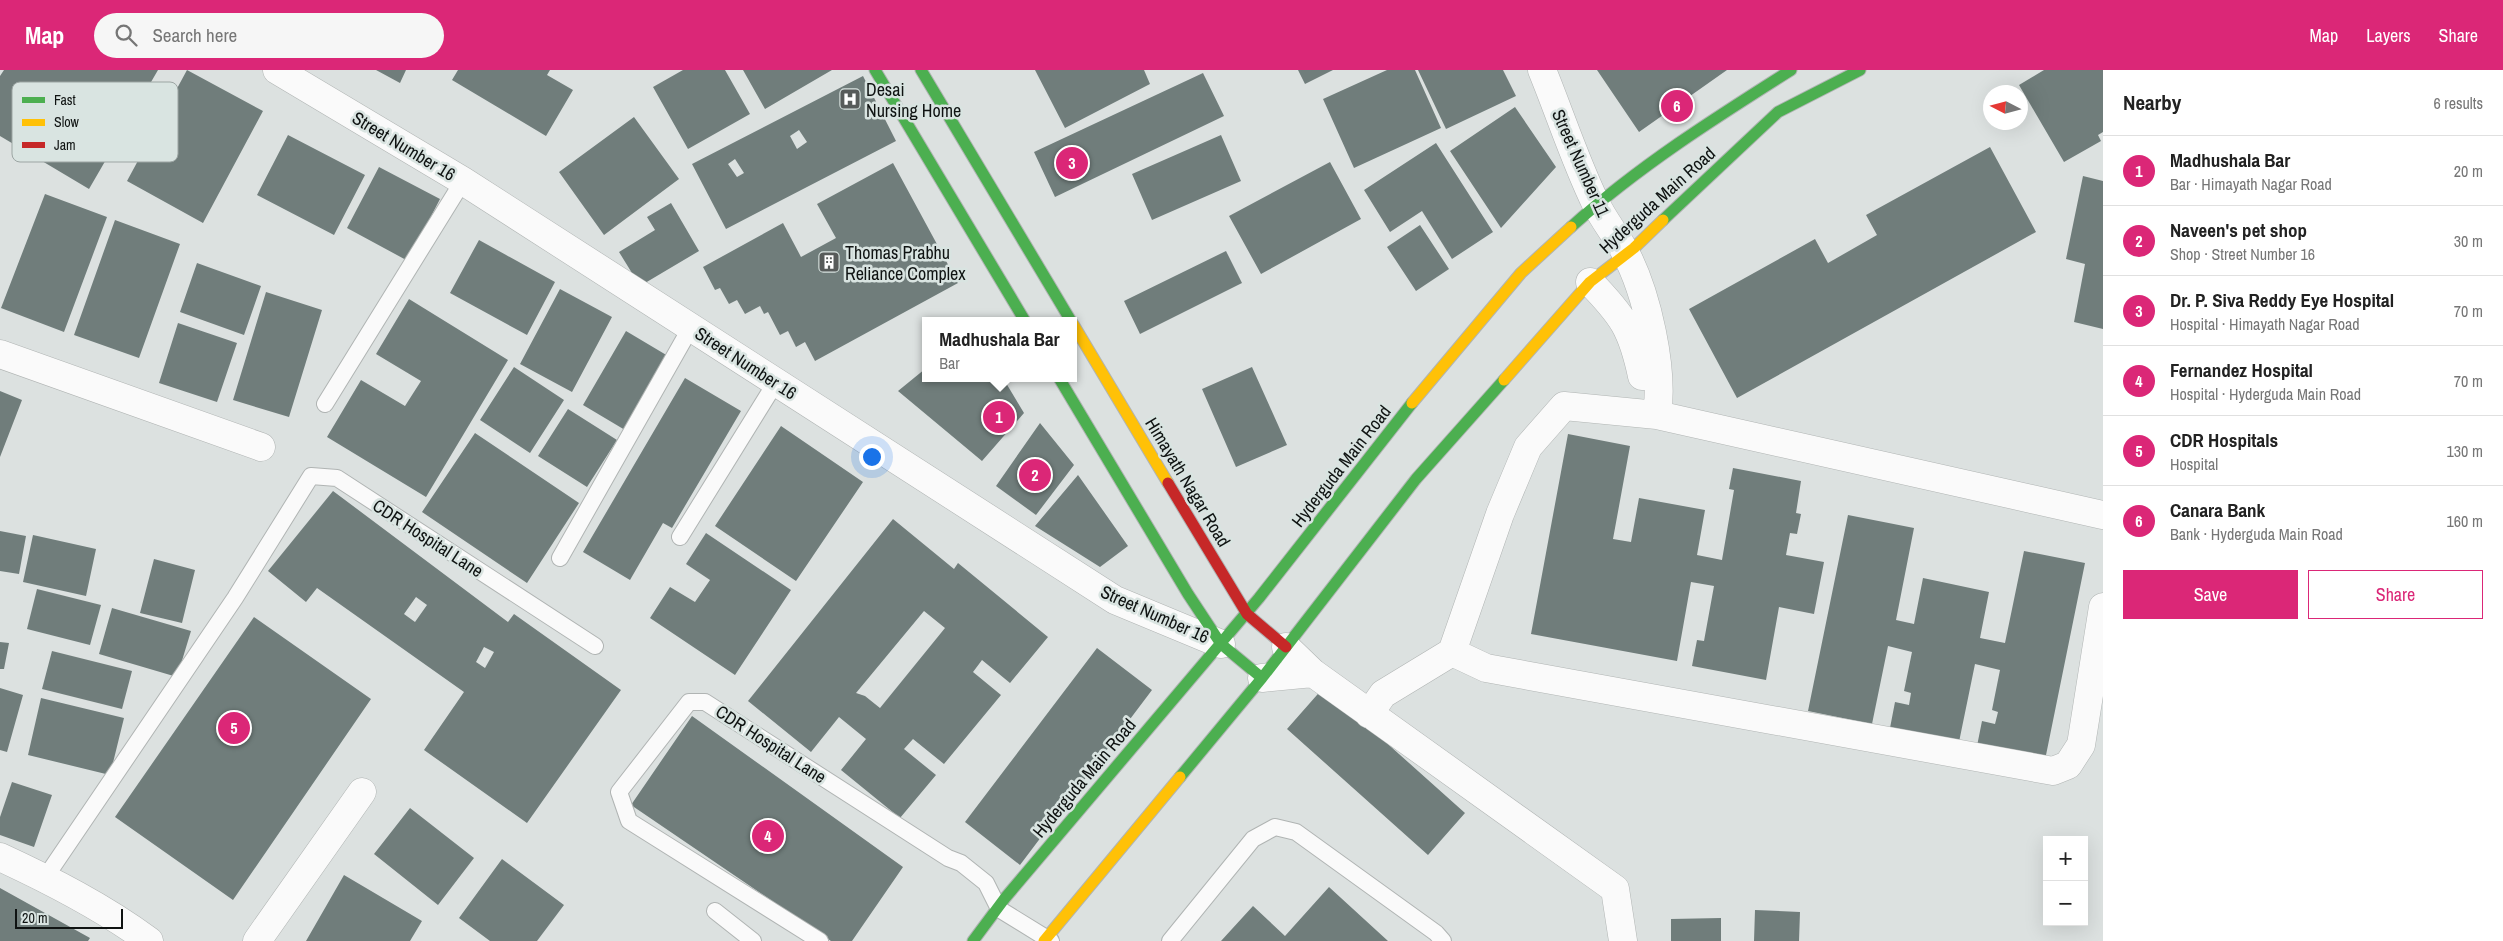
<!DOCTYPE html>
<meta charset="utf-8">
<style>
body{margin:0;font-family:"Archivo Narrow",sans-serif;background:#f6f6f6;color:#222}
.controls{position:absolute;right:15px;bottom:15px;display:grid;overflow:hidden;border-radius:0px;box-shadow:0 5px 20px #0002}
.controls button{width:45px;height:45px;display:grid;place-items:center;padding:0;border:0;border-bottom:1px solid #e0e0e0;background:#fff;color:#222;font:25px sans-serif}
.compass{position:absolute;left:1983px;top:15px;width:45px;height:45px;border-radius:50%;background:#fff;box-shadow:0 5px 20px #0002;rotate:276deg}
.scale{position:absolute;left:15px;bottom:12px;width:108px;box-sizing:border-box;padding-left:5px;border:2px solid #0f1312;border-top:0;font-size:14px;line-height:18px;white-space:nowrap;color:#0f1312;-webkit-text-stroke:4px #d9e4e1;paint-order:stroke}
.you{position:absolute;left:871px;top:386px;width:18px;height:18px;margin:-12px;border:4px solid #fff;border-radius:50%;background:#1a73e8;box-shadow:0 0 0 8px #1a73e833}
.badge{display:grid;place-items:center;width:32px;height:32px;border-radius:50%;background:#db2777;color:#fff;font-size:16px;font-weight:700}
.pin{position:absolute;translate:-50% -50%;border:2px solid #fff;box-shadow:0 1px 5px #0006}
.popup{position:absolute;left:922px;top:247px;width:155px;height:65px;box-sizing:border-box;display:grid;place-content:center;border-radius:0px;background:#fff;filter:drop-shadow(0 1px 4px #0005);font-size:16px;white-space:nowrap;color:#767676}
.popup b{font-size:19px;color:#222}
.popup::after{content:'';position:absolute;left:50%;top:100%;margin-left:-10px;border:10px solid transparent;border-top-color:#fff}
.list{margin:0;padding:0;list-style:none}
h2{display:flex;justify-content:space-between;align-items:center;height:65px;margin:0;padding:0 20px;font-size:21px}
h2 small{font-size:16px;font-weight:400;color:#767676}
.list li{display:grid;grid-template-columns:32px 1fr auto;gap:15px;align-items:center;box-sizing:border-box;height:70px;padding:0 20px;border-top:1px solid #e0e0e0}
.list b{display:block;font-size:19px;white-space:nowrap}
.list p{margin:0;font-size:16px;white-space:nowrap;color:#767676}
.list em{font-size:16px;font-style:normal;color:#767676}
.actions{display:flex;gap:10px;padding:15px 20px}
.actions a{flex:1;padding:11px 0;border:1px solid #db2777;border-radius:0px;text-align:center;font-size:18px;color:#db2777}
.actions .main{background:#db2777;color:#fff}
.icon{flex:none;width:28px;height:28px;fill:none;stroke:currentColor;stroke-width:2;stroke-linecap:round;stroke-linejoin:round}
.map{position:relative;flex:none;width:2103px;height:871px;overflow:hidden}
header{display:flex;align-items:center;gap:30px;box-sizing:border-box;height:70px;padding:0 25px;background:#db2777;color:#fff}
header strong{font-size:24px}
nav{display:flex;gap:28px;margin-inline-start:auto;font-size:18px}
.search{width:350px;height:45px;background:#f6f6f6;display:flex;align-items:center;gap:12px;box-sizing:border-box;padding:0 18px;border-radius:28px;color:#767676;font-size:19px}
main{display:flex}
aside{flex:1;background:#fff}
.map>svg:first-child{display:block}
.building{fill:#707d7b;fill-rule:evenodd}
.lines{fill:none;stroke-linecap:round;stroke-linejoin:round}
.lane-casing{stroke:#b0b4b3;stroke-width:18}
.street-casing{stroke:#b0b4b3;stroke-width:29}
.fast-casing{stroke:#b0b4b3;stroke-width:13}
.slow-casing{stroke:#b0b4b3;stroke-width:13}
.jam-casing{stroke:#b0b4b3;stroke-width:13}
.lane{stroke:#fafafa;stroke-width:16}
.street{stroke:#fafafa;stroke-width:28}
.fast{stroke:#4caf50;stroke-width:11}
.slow{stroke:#ffc107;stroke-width:11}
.jam{stroke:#c62828;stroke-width:11}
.labels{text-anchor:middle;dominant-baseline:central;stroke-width:5;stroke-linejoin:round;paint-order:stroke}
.poi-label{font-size:18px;fill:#0f1312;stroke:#d9e4e1;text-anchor:start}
.street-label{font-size:18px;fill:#0f1312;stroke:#d9e4e1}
.key{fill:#d9e4e1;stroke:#9ca5a3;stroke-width:1}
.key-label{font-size:14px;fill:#0f1312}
</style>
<header>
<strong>Map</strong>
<div class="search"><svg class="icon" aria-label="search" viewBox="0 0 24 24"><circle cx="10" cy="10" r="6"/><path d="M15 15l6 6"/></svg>Search here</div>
<nav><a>Map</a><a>Layers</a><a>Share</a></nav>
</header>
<main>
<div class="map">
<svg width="2103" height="871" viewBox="0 0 2103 871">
<rect width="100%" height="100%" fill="#dce1e0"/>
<path class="building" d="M4,0H158L89,119L0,66V6Z
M187,0L263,41L203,153L127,111Z
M376,0H406L400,13Z
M458,0H550L547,5L573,20L546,66L452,10Z
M683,0H725L750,44L688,79L653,17Z
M743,0H832L765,39Z
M1035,0H1144L1150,14L1065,58Z
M1298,0H1333L1305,14Z
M1387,0H1415L1441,58L1354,98L1323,29Z
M1418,0H1503L1516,26L1446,59Z
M1597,0H1727L1639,62Z
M2044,0H2103V62L2098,65L2101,71L2064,92L2019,15Z
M1203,3L1224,46L1055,127L1034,82Z
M863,6L896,71L726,159L692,94ZM799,60L807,72L797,79L790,66ZM735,89L744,103L737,107L728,94Z
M1515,37L1556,97L1501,158L1450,81Z
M634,47L679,109L604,165L559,102Z
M288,65L365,105L334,165L257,125Z
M1221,65L1241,111L1152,150L1132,104Z
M1436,73L1493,162L1452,189L1422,141L1390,162L1364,120Z
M1990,77L2036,162L1737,328L1689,239L1815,169L1828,193L1877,165L1866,145Z
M1330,92L1361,149L1261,204L1229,146Z
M893,93L958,213L815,291L805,272L796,277L788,261L780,265L768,242L764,244L760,236L745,244L737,230L729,234L720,218L715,220L703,197L783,153L801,187L836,168L817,134Z
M379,97L440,129L408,191L347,158Z
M2083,106L2103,111V259L2074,252L2085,194L2066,189Z
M45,124L107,147L64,262L1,238Z
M671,133L699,181L640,216L619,182L655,160L647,147Z
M115,150L180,174L139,288L74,265Z
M1420,155L1449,199L1416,221L1387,177Z
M479,170L555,212L527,265L450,223Z
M1226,181L1242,213L1140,264L1124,231Z
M197,193L261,216L244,265L180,242Z
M560,219L612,247L572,322L520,294Z
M266,222L322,240L289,347L233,330Z
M409,229L508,290L426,427L327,367L361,310L405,336L421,311L376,284Z
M178,253L237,273L217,332L159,313Z
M626,261L668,286L625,360L583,335Z
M514,297L564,330L530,383L480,350Z
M1252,297L1287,375L1236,397L1202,319Z
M925,299V308H1003L1024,343L982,391L898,321Z
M685,308L741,341L672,458L663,453L630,510L583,482Z
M0,321L22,330L0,387Z
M568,339L617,370L587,417L538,386Z
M1040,353L1074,395L1036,445L996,416Z
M781,356L863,412L796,511L715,456Z
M475,363L579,433L527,513L422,442Z
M1568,364L1630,376L1613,469L1631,472L1639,428L1705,440L1697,485L1722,490L1734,420L1729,419L1733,398L1801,411L1796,443L1801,444L1797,464L1790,463L1786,485L1824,492L1814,544L1779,537L1766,610L1692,596L1697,570L1704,571L1714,516L1691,512L1677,591L1531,564Z
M1078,405L1128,476L1100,497L1035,456Z
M333,421L508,552L514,544L621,620L527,753L424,680L464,622L317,518L306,532L268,501ZM416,527L427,535L415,552L404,544ZM484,577L494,582L485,598L476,592Z
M1848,445L1914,458L1896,550L1914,554L1923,508L1989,522L1980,568L2005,573L2024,481L2085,493L2045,690L1977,676L1982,651L1995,654L1998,642L1992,640L2000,600L1975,594L1959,672L1890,658L1895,632L1909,635L1911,623L1904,621L1912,582L1888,576L1872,654L1808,641Z
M893,449L954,499L958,493L1048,567L1010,613L982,590L973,602L1001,625L944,694L913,669L904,679L936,705L900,748L841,700L866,669L839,647L811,682L748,631ZM924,541L945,558L880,638L865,626L856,623Z
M0,461L26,466L19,504L0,501Z
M706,463L791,520L735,605L650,548L670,517L695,532L710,510L686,494Z
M33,465L96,479L86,526L23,512Z
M154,489L195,500L182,553L140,543Z
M37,519L101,535L90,575L27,559Z
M112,538L191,561L177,607L99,584Z
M254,547L371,629L233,830L115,747Z
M0,572L9,573L4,599H0Z
M1097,578L1152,620L1020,795L965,752Z
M52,581L132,601L122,639L42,619Z
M1324,617L1465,743L1428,785L1287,659Z
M0,618L23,625L7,682L0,680Z
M41,628L124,648L110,705L28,685Z
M692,646L903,797L852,871H831L631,735Z
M12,712L52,725L34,777L0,765V747Z
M410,738L474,788L438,835L374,784Z
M502,789L564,835L537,871H490L459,848Z
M344,805L422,851L410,871H306Z
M1329,817L1388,871H1221L1253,836L1285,866Z
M0,818L90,868L88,871H0Z
M1755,840L1800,842L1799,871H1754Z
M1721,848V871H1671V849Z"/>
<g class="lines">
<g class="lane-casing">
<path id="lane" d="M325,334L463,111
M680,467L776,312
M560,488L691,257
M45,808L235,528L311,406L337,408L595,576
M715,841L753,871
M820,871L629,751L619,722L689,632H705L948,788L961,793L986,813L999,839L1051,871
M1170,871L1253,769L1275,757L1296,762L1436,863L1443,871"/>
</g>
<g class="street-casing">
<path id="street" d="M277,0L463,111L1115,530L1221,574
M1542,0C1560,44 1575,91 1596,134C1604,151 1617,166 1625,182C1647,223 1664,299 1657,345
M1590,212C1623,246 1632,259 1642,306
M0,284L261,377
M2103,445L1657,345L1564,336L1528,377L1500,444L1452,582L1486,598L2053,701L2068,695L2081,675L2103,537
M1286,577L1313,603L1615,819L1623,871
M1262,608L1313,603
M1369,644L1383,624L1452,582
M0,787C52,811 103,837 149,871
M257,871L362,722"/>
</g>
<g class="fast-casing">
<path id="fast" d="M875,0L1025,251
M921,0L1071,251
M1663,150L1778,42L1860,0
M1571,157C1639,96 1715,48 1791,0
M1059,308L1188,524L1221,574L1262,608
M1180,707L1262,608L1416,409L1504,310
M973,871L1005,828L1259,528L1412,333"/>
</g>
<g class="slow-casing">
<path id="slow" d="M1073,254L1168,413
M1504,310L1590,212L1634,178L1663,150
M1412,333L1521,203L1571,157
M1044,871L1180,707"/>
</g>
<g class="jam-casing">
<path id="jam" d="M1168,413L1247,544L1286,577"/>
</g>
<use href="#lane" class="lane"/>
<use href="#street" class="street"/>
<use href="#fast" class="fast"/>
<use href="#slow" class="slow"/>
<use href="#jam" class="jam"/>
</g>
<defs>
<g id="hospital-square" transform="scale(1.125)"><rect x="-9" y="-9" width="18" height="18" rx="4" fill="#575b5a" stroke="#d9e4e1"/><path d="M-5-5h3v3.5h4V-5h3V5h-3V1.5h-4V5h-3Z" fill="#fff"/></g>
<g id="building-square" transform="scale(1.125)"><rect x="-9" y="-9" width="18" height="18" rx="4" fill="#575b5a" stroke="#d9e4e1"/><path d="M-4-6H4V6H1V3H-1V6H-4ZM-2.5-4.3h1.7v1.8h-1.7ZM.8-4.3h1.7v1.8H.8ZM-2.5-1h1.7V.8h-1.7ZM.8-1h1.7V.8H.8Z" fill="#fff"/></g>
</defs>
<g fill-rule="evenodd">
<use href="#hospital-square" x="850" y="29"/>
<use href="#building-square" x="829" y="192"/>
</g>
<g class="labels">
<g class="poi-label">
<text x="866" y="19">Desai<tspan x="866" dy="21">Nursing Home</tspan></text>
<text x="845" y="182">Thomas Prabhu<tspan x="845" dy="21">Reliance Complex</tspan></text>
</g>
<g class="street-label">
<text transform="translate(404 76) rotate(31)">Street Number 16</text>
<text transform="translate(1581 93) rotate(66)">Street Number 11</text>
<text transform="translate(1657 130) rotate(-42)">Hyderguda Main Road</text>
<text transform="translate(746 293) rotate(33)">Street Number 16</text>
<text transform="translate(1341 396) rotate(-52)">Hyderguda Main Road</text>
<text transform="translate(1188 412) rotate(59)">Himayath Nagar Road</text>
<text transform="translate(428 468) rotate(33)">CDR Hospital Lane</text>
<text transform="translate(1155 544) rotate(24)">Street Number 16</text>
<text transform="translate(771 674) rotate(33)">CDR Hospital Lane</text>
<text transform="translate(1084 708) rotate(-50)">Hyderguda Main Road</text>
</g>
</g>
<rect x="12" y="12" width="166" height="80" rx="8" class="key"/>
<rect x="22" y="27" width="23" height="6" fill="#4caf50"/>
<rect x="22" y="49" width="23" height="7" fill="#ffc107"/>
<rect x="22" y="72" width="23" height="6" fill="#c62828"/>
<g class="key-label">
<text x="54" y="35">Fast</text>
<text x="54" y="57">Slow</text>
<text x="54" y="80">Jam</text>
</g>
</svg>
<div class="controls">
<button>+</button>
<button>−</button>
</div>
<svg class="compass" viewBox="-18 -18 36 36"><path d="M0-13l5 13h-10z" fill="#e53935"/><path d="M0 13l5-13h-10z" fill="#767676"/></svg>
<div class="scale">20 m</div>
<div class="you"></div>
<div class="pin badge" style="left:999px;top:347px">1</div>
<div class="popup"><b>Madhushala Bar</b>Bar</div>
<div class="pin badge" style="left:1035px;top:405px">2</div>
<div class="pin badge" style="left:1072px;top:93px">3</div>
<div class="pin badge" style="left:768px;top:766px">4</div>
<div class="pin badge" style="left:234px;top:658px">5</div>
<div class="pin badge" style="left:1677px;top:36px">6</div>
</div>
<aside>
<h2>Nearby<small>6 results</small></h2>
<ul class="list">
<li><span class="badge">1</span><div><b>Madhushala Bar</b><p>Bar · Himayath Nagar Road</p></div><em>20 m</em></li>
<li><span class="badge">2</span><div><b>Naveen's pet shop</b><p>Shop · Street Number 16</p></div><em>30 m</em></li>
<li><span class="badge">3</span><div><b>Dr. P. Siva Reddy Eye Hospital</b><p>Hospital · Himayath Nagar Road</p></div><em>70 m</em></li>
<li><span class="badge">4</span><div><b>Fernandez Hospital</b><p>Hospital · Hyderguda Main Road</p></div><em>70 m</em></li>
<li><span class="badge">5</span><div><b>CDR Hospitals</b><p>Hospital</p></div><em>130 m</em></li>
<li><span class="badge">6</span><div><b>Canara Bank</b><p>Bank · Hyderguda Main Road</p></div><em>160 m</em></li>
</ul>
<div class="actions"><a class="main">Save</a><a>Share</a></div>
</aside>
</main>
